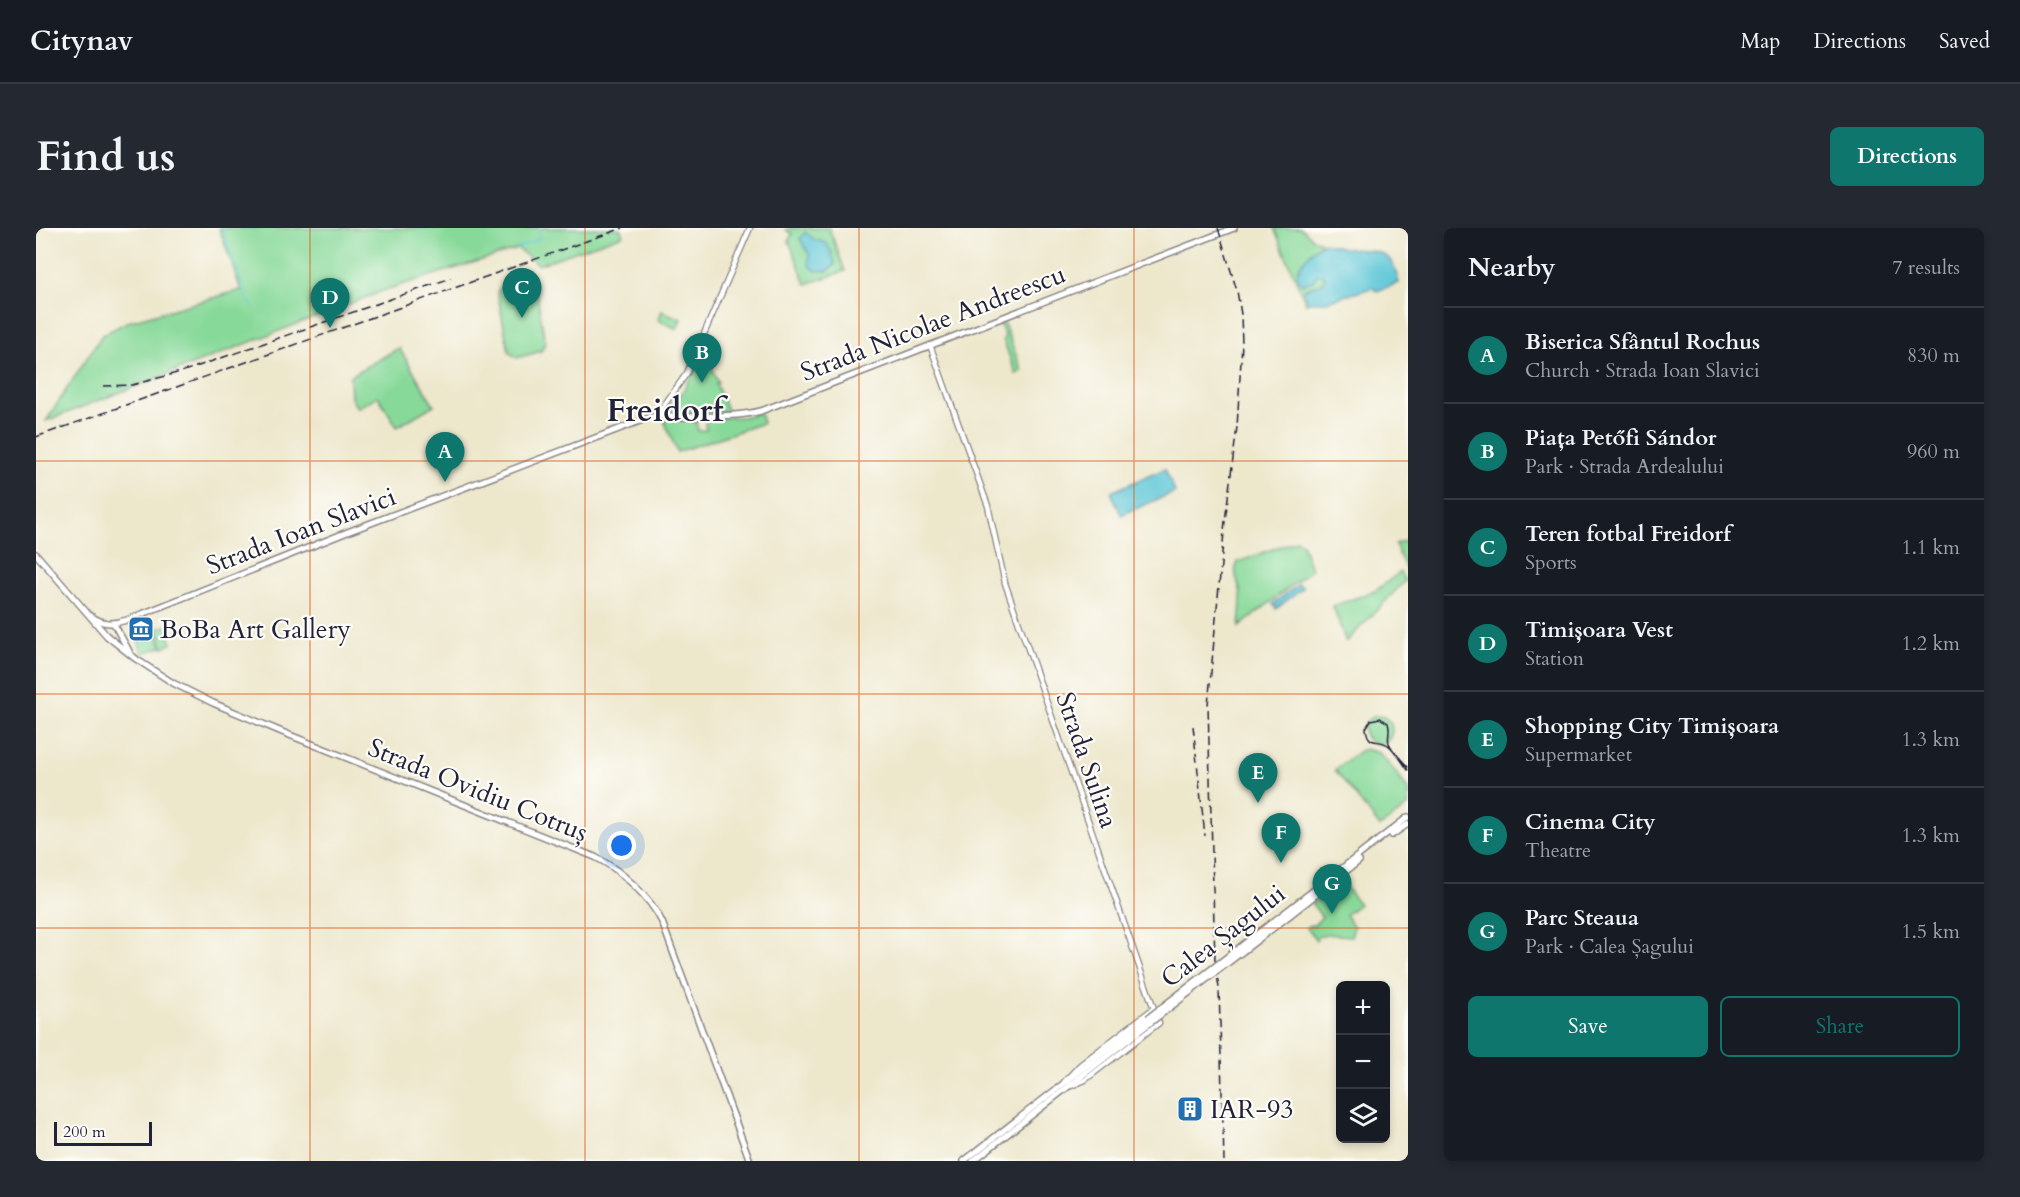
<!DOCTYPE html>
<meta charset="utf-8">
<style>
body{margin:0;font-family:Cardo,serif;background:#242831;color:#f1f3f6}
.controls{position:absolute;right:18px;bottom:18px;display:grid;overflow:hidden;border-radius:9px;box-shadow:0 3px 9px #0003}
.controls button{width:54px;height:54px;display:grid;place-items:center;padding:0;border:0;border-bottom:2px solid #363941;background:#171b24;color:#f1f3f6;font:30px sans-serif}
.scale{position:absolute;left:18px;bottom:15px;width:98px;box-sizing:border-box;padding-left:6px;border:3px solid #22223b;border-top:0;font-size:16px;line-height:21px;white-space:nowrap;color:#22223b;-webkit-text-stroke:4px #fdfcf7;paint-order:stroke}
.you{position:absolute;left:586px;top:618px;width:21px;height:21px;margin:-15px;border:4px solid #fff;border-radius:50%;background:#1a73e8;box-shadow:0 0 0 9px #1a73e833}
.badge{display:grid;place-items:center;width:39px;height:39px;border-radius:50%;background:#0f766e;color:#fff;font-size:20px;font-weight:700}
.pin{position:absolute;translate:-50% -50px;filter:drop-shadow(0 2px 3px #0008)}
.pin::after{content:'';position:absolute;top:32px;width:21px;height:18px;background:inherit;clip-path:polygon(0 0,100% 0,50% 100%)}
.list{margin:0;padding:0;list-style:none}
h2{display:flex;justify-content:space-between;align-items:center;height:78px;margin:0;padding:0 24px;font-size:26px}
h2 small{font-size:20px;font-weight:400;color:#9ea1a6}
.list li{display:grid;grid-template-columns:39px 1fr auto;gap:18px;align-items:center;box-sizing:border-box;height:96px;padding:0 24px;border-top:2px solid #363941}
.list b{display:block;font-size:22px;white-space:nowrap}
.list p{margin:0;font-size:20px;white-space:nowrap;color:#9ea1a6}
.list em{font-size:20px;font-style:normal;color:#9ea1a6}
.actions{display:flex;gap:12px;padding:18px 24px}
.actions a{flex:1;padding:14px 0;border:2px solid #0f766e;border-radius:9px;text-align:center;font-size:21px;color:#0f766e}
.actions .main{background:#0f766e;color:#fff}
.icon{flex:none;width:33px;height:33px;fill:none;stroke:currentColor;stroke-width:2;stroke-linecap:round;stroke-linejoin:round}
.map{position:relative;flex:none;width:1372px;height:933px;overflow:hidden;border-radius:9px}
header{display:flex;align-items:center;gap:36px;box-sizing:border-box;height:84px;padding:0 30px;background:#171b24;border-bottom:2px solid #363941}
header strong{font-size:28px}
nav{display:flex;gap:33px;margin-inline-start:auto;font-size:21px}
.intro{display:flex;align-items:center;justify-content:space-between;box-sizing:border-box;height:144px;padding:0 36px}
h1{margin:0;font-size:42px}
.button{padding:15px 27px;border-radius:9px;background:#0f766e;color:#fff;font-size:21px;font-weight:700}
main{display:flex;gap:36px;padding:0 36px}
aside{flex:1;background:#171b24;border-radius:9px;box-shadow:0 3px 9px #0003}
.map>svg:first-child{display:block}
.green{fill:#87d999;stroke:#547e6a;stroke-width:1.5}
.water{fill:#5cc6d7;stroke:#3f7489;stroke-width:1.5}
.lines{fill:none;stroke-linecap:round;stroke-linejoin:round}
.stream{stroke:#5cc6d7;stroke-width:1.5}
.minor-casing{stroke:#888484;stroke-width:7}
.major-casing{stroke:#888484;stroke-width:8}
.minor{stroke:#fff;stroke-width:4.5}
.major{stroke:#fff;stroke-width:5}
.tram{stroke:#22223b;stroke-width:1.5}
.rail{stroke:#22223b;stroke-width:1.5;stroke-dasharray:9 4.5;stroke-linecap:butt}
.major-bridge-casing{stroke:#888484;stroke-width:8;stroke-linecap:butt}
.major-bridge{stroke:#fff;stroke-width:5}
.grid{fill:none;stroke:#de560e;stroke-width:1.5;stroke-opacity:0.55}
.labels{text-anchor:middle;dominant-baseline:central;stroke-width:4.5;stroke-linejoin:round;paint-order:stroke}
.street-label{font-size:26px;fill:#22223b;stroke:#fdfcf7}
.poi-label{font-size:26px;fill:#22223b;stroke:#fdfcf7;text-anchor:start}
.district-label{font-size:32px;font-weight:bold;fill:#22223b;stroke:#fdfcf7}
</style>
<header>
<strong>Citynav</strong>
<nav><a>Map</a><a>Directions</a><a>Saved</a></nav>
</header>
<div class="intro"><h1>Find us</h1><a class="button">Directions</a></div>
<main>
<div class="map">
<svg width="1372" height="933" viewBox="0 0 1372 933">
<rect width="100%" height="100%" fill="#fdfcf7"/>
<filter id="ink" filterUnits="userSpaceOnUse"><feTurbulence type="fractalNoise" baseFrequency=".0167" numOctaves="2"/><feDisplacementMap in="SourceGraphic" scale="12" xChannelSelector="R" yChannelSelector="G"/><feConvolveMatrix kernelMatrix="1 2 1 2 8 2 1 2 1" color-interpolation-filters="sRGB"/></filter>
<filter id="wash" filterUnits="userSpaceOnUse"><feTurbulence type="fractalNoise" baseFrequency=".008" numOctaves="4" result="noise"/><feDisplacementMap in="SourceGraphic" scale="24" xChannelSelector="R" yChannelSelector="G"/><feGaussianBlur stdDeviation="1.35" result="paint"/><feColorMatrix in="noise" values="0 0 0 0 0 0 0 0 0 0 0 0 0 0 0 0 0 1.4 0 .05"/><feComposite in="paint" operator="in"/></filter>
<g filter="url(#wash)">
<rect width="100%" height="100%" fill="#ede7cc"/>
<path class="green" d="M183,0H584L587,7L502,37L482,21L352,61L10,193L66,107L91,94L205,62Z
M755,0H793L809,43L770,56L753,13L756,6L750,2Z
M1238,0H1265L1276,10L1286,15L1277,22L1262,41L1279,48L1286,46L1290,51L1287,55L1267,62L1272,74L1270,76Z
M493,52L500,58L509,115L505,123L481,130L473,124L461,64C468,53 481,53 493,52Z
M626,83L645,91L641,101L622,92Z
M967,93L986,143L980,146L967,111L969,109L963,94Z
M363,120L398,177L361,199L342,168L321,180L315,170L314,148Z
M668,125H670L682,155L680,156L692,184L662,186L632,184V179L639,169L644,168Z
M724,185L727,195L641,224L627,190L660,193L662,203L670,202L669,192L671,190L707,189Z
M1261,312L1266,315L1275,342L1203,399C1204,389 1205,378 1205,368C1205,356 1195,347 1202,334Z
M1372,312V347L1359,316Z
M1364,344L1369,353L1310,414L1297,378L1339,363Z
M131,398L136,416L127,419L121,400Z
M120,401L126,419L106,425L101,407Z
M1328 502a14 14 0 1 1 28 0a14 14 0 1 1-28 0Z
M1329,521L1343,525L1361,546L1372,562V578L1344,599L1299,542L1324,523Z
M1305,653L1323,676L1309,687L1318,699L1315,708L1289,706L1288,708H1282L1280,712L1271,700L1275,697L1277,698L1286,689L1276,676Z"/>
<path class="water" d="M769,4L779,12L790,15L795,23L799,36L792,43H780L773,37V26L764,11Z
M1286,15C1295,15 1301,19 1310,20C1339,24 1356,18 1363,55L1341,63L1336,60L1287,74H1272L1267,62L1287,55L1289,49L1286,46L1280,48L1277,53L1266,56L1260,48C1264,35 1275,23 1286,15Z
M1129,241L1139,264L1085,287L1075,264Z
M1263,356L1267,360L1240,381L1237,376Z"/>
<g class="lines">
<path class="stream" d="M186,0L210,70L217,79
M482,20L503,11V0"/>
</g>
</g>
<g filter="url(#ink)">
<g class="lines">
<g class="minor-casing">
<path id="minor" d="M894,117L952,278L969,355L1123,795L1049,852L1035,858
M624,188L626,180L651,145L714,0
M1028,854L1044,837L1118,780"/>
</g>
<g class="major-casing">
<path id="major" d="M0,326L71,408L100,431L137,455L177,475L246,504L559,629C584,641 614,669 626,694L714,933
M55,388C67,397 77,396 91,392L314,303L612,190C624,186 636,189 649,189C674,188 701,189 725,183L1198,0
M78,396L93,423
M1356,607L1372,596
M1251,683L1372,589
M1254,687L1323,633
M928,933L1112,790
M937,933L1115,794"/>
</g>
<use href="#minor" class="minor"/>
<use href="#major" class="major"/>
<path class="tram" d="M1372,539C1366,532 1356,523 1353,515C1351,508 1355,503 1352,495L1344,490L1335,492L1330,500C1332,519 1342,510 1352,517C1360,523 1366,534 1372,542"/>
<path class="rail" d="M1182,0L1201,63L1205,86L1206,116L1201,199L1189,293L1172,477L1179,733L1183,760L1188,933
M67,158L96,157L148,143L415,50
M0,209L587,0
M1157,498L1169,608"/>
<g class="major-bridge-casing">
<path id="major-bridge" d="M1112,790L1251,683
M1115,794L1254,687"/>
</g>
<use href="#major-bridge" class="major-bridge"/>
</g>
</g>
<path class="grid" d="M274,0V933M549,0V933M823,0V933M1098,0V933M0,233H1372M0,466H1372M0,700H1372"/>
<defs>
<g id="museum-square" transform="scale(1.35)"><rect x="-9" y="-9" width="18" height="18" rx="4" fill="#1f6fb2" stroke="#fdfcf7"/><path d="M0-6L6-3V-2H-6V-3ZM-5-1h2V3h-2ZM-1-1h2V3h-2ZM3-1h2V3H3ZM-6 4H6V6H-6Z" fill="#fff"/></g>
<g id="building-square" transform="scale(1.35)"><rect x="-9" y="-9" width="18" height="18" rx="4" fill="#1f6fb2" stroke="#fdfcf7"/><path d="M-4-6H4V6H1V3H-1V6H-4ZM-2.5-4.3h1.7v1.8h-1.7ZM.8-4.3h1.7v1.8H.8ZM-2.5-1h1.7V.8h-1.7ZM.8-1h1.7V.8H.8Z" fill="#fff"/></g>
</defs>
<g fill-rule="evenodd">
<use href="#museum-square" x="105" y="401"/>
<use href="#building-square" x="1154" y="881"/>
</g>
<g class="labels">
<g class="street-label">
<text transform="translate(897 95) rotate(-21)">Strada Nicolae Andreescu</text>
<text transform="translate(265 303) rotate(-21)">Strada Ioan Slavici</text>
<text transform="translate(1051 532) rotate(71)">Strada Sulina</text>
<text transform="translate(442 562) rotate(22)">Strada Ovidiu Cotruș</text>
<text transform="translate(1187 708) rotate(-38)">Calea Șagului</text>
</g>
<g class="poi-label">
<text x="124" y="401">BoBa Art Gallery</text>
<text x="1174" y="881">IAR-93</text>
</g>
<g class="district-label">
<text x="629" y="183">Freidorf</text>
</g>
</g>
</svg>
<div class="controls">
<button>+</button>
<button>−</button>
<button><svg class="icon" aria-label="layers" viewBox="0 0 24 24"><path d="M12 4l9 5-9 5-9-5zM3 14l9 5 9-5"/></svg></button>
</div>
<div class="scale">200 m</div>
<div class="you"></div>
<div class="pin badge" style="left:409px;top:254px">A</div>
<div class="pin badge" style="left:666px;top:155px">B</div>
<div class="pin badge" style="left:486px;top:90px">C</div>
<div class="pin badge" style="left:294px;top:100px">D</div>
<div class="pin badge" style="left:1222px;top:575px">E</div>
<div class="pin badge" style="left:1245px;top:635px">F</div>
<div class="pin badge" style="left:1296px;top:686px">G</div>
</div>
<aside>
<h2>Nearby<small>7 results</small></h2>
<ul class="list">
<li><span class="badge">A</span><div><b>Biserica Sfântul Rochus</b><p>Church · Strada Ioan Slavici</p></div><em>830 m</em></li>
<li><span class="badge">B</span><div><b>Piața Petőfi Sándor</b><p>Park · Strada Ardealului</p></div><em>960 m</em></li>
<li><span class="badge">C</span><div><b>Teren fotbal Freidorf</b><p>Sports</p></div><em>1.1 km</em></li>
<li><span class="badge">D</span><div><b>Timișoara Vest</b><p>Station</p></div><em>1.2 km</em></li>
<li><span class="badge">E</span><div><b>Shopping City Timișoara</b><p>Supermarket</p></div><em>1.3 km</em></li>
<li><span class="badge">F</span><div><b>Cinema City</b><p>Theatre</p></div><em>1.3 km</em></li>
<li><span class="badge">G</span><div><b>Parc Steaua</b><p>Park · Calea Șagului</p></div><em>1.5 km</em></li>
</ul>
<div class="actions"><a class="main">Save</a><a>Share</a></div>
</aside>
</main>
